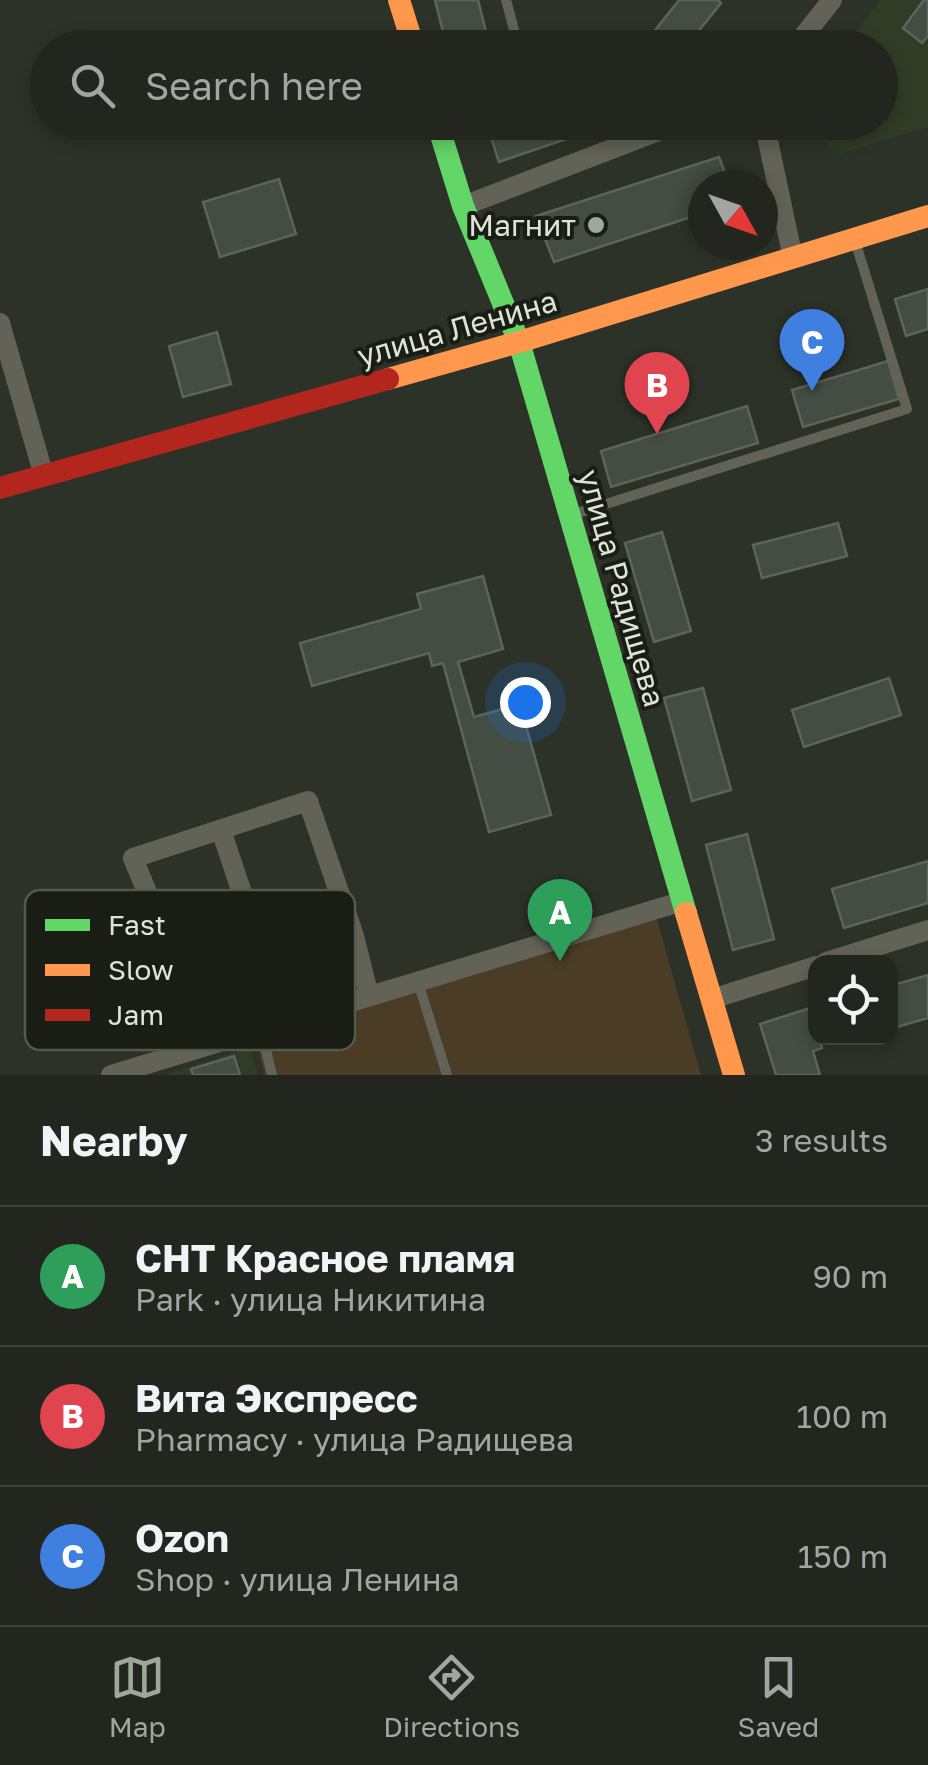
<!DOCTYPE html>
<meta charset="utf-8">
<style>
body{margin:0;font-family:"Golos Text",sans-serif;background:#2a2e27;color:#f1f3f6}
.controls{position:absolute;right:30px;bottom:30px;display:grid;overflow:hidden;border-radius:20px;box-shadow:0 5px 15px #0003}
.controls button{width:90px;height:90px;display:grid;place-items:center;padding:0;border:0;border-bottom:2px solid #3f433c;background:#22261e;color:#f1f3f6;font:50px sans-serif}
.compass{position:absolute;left:688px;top:170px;width:90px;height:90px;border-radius:50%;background:#22261e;box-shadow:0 5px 15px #0003;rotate:130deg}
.you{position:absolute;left:525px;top:702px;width:35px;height:35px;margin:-25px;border:8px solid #fff;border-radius:50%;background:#1a73e8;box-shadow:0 0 0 15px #1a73e833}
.badge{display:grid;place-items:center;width:65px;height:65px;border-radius:50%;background:#9fa69a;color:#fff;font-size:32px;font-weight:700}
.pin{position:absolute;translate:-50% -82px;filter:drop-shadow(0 2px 5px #0008)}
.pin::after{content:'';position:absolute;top:52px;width:35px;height:30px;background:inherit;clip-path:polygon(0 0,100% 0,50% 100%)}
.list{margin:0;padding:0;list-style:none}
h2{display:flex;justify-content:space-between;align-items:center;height:130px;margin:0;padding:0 40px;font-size:42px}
h2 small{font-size:32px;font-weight:400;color:#a2a5a4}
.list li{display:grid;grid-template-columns:65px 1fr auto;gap:30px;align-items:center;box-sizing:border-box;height:140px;padding:0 40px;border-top:2px solid #3f433c}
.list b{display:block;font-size:38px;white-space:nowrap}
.list p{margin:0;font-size:32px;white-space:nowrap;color:#a2a5a4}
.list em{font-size:32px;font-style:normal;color:#a2a5a4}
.icon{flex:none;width:55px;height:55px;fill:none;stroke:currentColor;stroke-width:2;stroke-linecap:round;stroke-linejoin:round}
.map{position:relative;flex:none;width:928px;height:1075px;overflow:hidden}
.search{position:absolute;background:#22261e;box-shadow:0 5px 15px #0003;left:30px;right:30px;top:30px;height:110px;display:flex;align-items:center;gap:25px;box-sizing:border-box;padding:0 35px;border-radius:55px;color:#a2a5a4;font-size:38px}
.sheet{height:550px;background:#22261e}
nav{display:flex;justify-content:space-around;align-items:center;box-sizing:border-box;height:140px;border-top:2px solid #3f433c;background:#22261e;font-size:28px;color:#a2a5a4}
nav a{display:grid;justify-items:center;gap:5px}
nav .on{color:#9fa69a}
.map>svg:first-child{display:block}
.built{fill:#303c25}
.green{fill:#4a3c25}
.building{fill:#434d43;stroke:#5c645c;stroke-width:2.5}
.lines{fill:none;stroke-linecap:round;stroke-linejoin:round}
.lane{stroke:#636256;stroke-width:10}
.street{stroke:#636256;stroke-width:20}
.fast{stroke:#63d668;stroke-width:22}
.slow{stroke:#ff974d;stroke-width:22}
.jam{stroke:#b3261e;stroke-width:22}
.poi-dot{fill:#9fa69a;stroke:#191d14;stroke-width:4}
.labels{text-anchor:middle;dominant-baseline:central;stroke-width:8;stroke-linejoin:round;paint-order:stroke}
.poi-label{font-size:30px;fill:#dde4d7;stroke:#191d14;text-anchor:end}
.street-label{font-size:30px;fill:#dde4d7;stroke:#191d14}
.key{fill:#191d14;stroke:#54594e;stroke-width:2.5}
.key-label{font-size:28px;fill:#dde4d7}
</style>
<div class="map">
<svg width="928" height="1075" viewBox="0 0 928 1075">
<rect width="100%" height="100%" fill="#2d3228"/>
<path class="built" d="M880,0H928V127L839,154L801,123L880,122V48L845,47Z
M250,1047L258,1075H165Z"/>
<path class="green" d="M652,902L701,1075H265L250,1020Z"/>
<path class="building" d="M435,0H478L490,48H447Z
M679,0H718L721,3L685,48H641Z
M924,0H928V36L922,43L903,28Z
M486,122H616L499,162Z
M719,157L730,185H703V213L554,262L536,216Z
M279,179L296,234L220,257L203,202Z
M928,289V329L906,336L895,299Z
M217,332L231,384L183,397L169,346Z
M888,361L899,399L803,427L792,390Z
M747,406L758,443L611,487L601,451Z
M838,523L847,556L762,578L753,545Z
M662,532L691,631L654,642L625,543Z
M483,576L503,649L458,662L474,717L520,704L551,815L489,832L443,663L432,666L429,653L312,686L300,643L421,609L417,594Z
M889,678L901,715L804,747L792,710Z
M703,688L731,790L692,801L664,698Z
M747,834L774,939L733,950L706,845Z
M928,861V903L844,928L832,889Z
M928,975V1018L890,1029V986Z
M810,1008L816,1026V1038H819L822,1048L813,1051L820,1075H776L760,1024Z
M234,1056L240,1075H193L191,1069Z"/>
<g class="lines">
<path class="lane" d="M506,0L519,48
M571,515L907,409L855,241
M418,982L447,1075
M261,1030L272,1075"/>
<path class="street" d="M794,48L832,0
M764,122L793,258
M463,206L682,122
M0,323L44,476
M221,830L266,965L187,990L133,858L308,801L354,936
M826,962L928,930
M257,967L354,936L369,996
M196,987L187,990L204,1046
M712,999L816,966
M111,1075L683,901"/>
<path class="fast" d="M437,122L463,206L519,342
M519,342L686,913"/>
<path class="slow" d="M399,0L414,48
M388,379L519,342L928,216
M686,913L734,1075"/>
<path class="jam" d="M0,488L388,379"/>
</g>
<circle class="poi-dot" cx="596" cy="225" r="10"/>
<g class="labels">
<g class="poi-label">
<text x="576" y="225">Магнит</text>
</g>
<g class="street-label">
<text transform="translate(457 328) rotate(-16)">улица Ленина</text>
<text transform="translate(622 588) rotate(74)">улица Радищева</text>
</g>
</g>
<rect x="25" y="890" width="330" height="160" rx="15" class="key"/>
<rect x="45" y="919" width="45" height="12" fill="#63d668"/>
<rect x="45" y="964" width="45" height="12" fill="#ff974d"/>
<rect x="45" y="1009" width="45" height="12" fill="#b3261e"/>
<g class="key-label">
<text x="108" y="935">Fast</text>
<text x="108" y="980">Slow</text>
<text x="108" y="1025">Jam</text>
</g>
</svg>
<div class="controls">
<button><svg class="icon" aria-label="locate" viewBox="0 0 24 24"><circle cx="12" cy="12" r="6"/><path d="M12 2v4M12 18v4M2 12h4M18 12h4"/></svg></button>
</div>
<svg class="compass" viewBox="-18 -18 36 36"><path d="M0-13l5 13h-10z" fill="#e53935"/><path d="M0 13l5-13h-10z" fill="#a2a5a4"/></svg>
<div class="you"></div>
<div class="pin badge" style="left:560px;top:961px;background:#2e9e5b">A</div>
<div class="pin badge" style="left:657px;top:434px;background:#e0444e">B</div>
<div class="pin badge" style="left:812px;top:391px;background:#3f7fe0">C</div>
<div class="search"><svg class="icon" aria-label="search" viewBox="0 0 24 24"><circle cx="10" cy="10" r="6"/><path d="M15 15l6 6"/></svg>Search here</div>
</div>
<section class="sheet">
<h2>Nearby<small>3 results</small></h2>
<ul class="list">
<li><span class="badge" style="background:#2e9e5b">A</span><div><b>СНТ Красное пламя</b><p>Park · улица Никитина</p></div><em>90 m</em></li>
<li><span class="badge" style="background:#e0444e">B</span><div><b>Вита Экспресс</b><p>Pharmacy · улица Радищева</p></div><em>100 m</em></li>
<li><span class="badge" style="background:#3f7fe0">C</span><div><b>Ozon</b><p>Shop · улица Ленина</p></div><em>150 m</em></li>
</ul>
</section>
<nav>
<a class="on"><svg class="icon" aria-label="map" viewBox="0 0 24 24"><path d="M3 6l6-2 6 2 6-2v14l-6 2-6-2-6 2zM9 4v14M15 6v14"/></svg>Map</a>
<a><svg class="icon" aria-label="directions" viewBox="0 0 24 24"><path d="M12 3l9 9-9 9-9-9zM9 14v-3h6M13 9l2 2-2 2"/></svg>Directions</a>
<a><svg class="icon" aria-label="saved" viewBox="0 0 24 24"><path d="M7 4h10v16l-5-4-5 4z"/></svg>Saved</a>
</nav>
